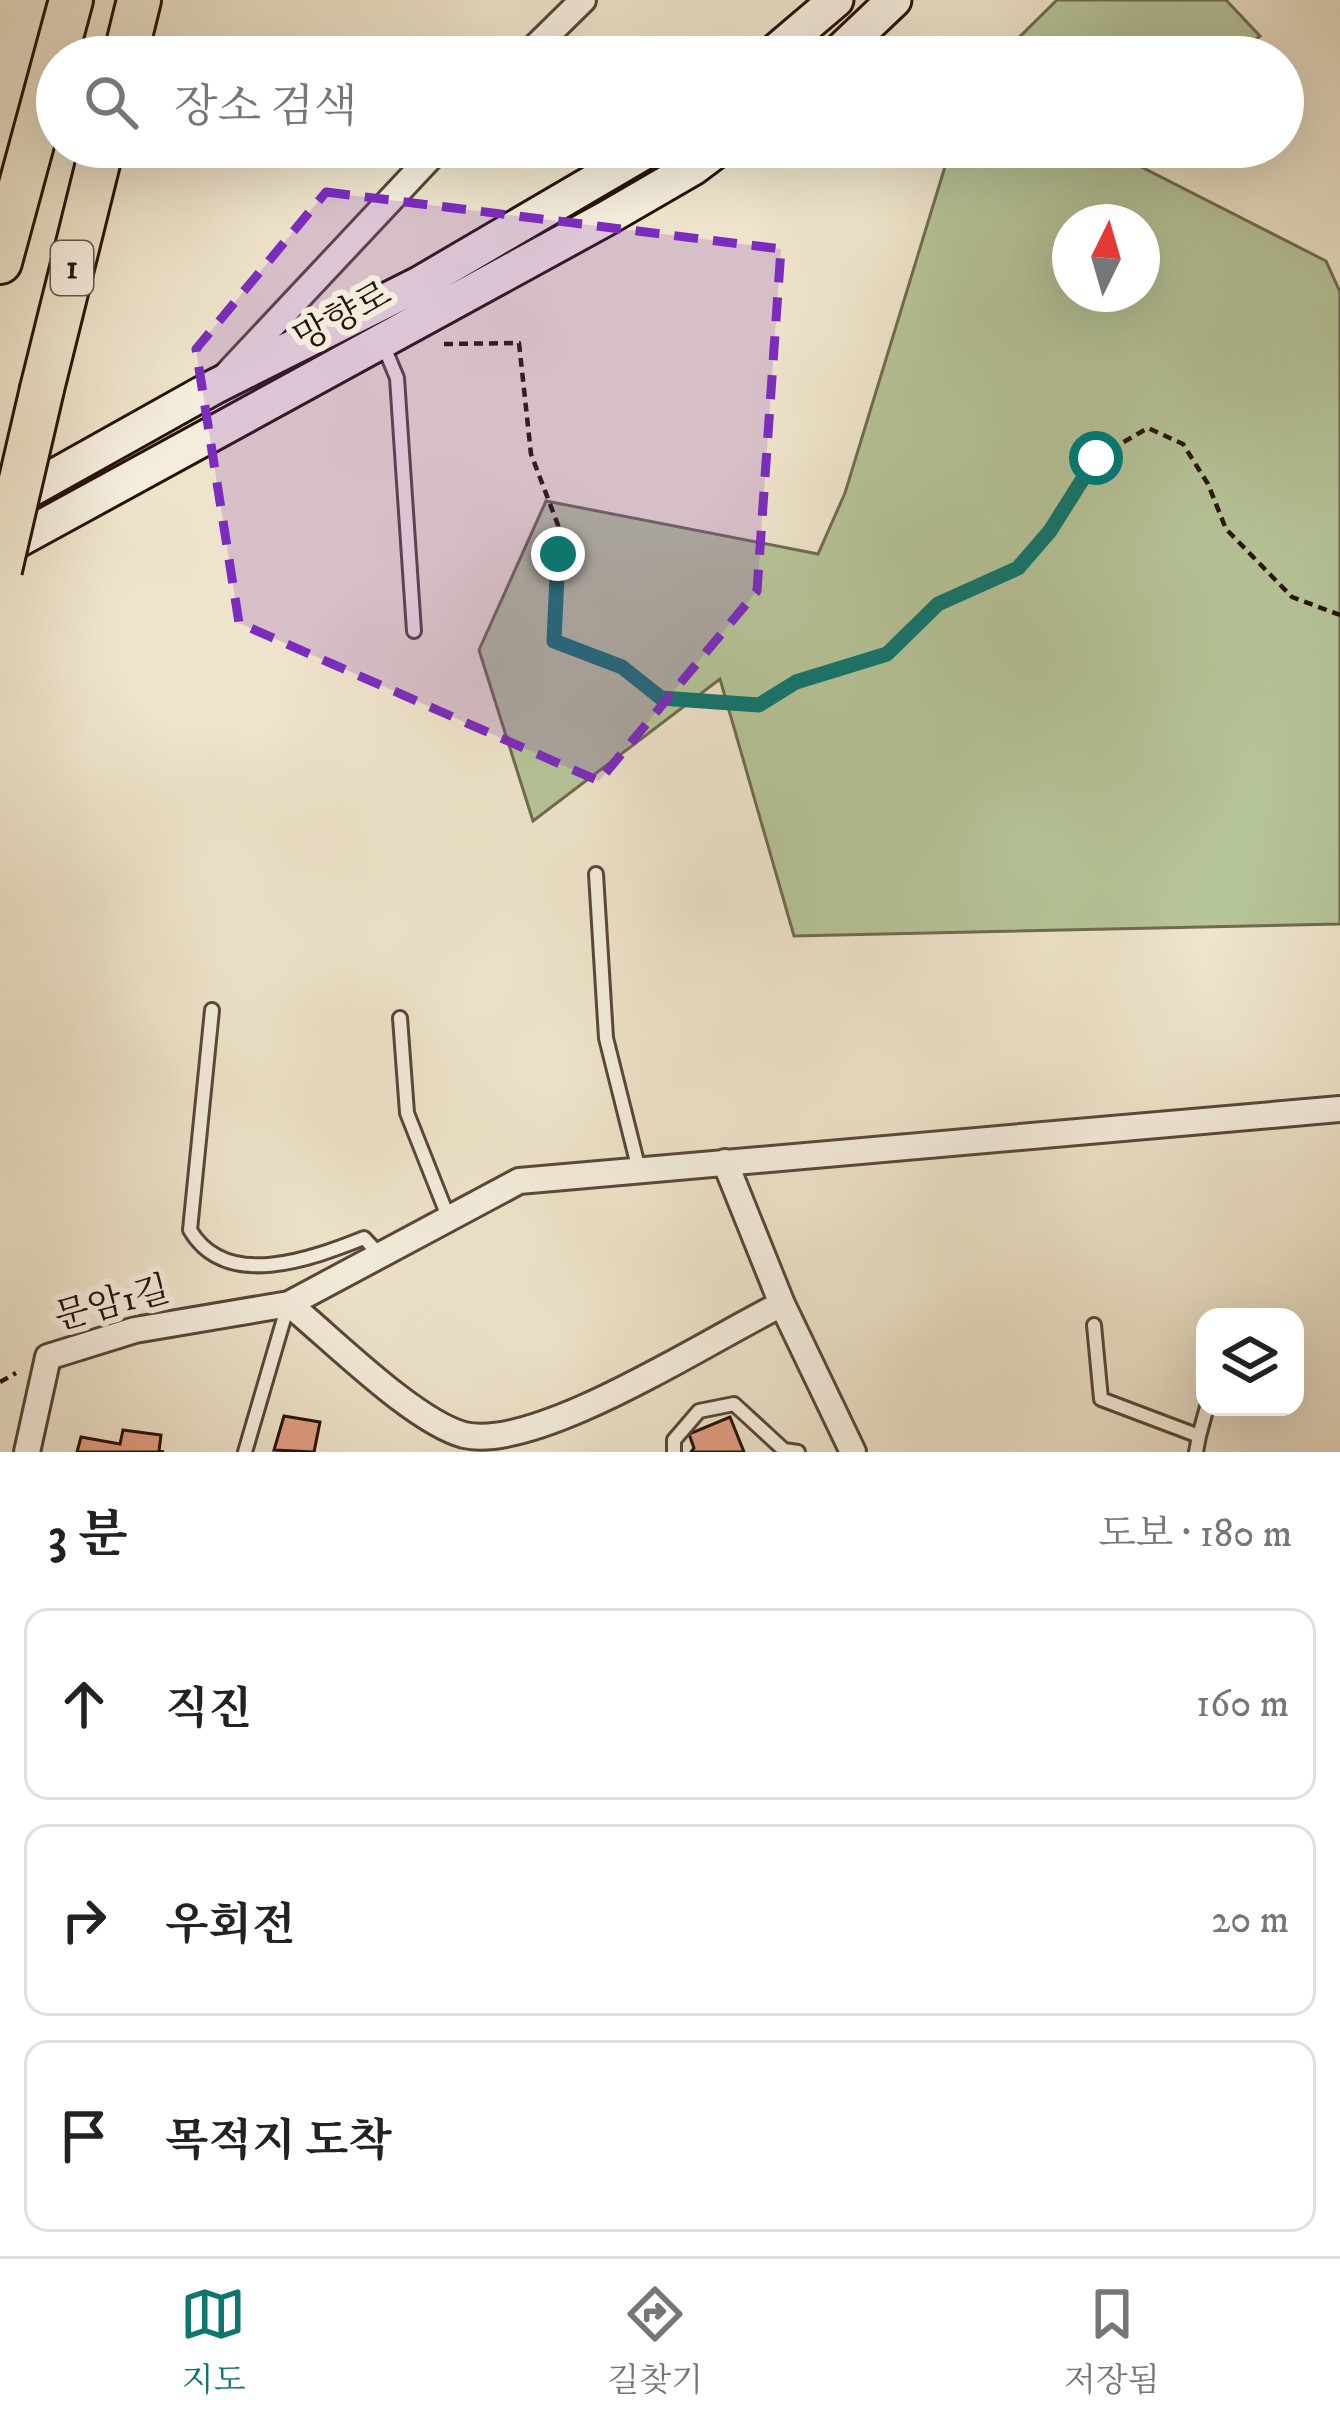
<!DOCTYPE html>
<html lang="ko">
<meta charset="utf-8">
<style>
body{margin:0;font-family:"IM FELL DW Pica","Noto Serif KR",serif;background:#f6f6f6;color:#222}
.controls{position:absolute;right:36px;bottom:36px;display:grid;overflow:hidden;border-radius:24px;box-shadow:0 12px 48px #0002}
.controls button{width:108px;height:108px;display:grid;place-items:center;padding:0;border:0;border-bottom:3px solid #e0e0e0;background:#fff;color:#222;font:60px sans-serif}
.compass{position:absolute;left:1052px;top:204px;width:108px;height:108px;border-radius:50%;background:#fff;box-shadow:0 12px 48px #0002;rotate:5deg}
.stop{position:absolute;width:36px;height:36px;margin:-27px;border:9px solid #0f766e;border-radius:50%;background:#fff}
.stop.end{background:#0f766e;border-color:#fff;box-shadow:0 3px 12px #0008}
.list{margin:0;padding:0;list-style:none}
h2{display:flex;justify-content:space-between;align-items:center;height:156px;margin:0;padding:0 48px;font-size:51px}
h2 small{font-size:39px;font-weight:400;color:#767676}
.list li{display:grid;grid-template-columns:78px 1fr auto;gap:36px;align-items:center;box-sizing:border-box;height:192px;margin:0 24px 24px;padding:0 24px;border:3px solid #e0e0e0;border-radius:24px}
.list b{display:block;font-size:45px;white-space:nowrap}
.list em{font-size:39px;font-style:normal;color:#767676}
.icon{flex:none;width:66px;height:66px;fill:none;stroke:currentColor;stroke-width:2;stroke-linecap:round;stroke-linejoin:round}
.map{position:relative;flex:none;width:1340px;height:1452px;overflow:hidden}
.search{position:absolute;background:#fff;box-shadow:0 12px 48px #0002;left:36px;right:36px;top:36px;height:132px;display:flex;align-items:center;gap:30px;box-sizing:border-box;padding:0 42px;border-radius:66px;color:#767676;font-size:45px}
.sheet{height:804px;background:#fff}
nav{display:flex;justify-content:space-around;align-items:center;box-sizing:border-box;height:168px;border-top:3px solid #e0e0e0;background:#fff;font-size:33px;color:#767676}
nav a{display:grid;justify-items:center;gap:6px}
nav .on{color:#0f766e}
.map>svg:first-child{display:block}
.green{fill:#b6c599;stroke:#6e6c50;stroke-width:3;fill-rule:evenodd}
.building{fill:#e19e84;stroke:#271307;stroke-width:3}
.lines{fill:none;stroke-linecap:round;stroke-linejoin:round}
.service-casing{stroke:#594738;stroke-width:18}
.minor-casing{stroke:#594738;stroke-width:30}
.secondary-casing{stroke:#271307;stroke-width:39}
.motorway-casing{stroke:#271307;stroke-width:48}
.path{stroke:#271307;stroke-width:4.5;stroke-dasharray:9 6;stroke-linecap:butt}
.service{stroke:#f4eddd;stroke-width:12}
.minor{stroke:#f4eddd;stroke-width:24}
.secondary{stroke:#f4eddd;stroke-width:33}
.motorway{stroke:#eee4cb;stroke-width:42}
.motorway-bridge-casing{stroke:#271307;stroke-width:48;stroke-linecap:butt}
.motorway-bridge{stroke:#eee4cb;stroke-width:42}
.route{stroke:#0f766e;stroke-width:15}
.marked{fill:#7b2cbf;fill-opacity:0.2;stroke:#7b2cbf;stroke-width:9;stroke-dasharray:24 15;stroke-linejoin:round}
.labels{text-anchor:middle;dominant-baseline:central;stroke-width:12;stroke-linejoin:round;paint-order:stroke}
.shield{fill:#f4eddd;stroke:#645447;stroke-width:3}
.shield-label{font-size:33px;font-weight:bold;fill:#271307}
.street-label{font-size:36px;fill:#271307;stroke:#f4eddd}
</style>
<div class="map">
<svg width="1340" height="1452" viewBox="0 0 1340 1452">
<rect width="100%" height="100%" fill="#eee4cb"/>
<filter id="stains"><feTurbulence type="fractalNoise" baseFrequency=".00167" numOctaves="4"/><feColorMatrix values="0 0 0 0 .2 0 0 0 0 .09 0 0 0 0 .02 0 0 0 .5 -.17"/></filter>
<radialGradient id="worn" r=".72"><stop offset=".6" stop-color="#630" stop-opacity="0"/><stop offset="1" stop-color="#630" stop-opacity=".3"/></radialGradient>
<path class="green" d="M1057,0H1226L1260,36L1232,57H999Z
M951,147H1110L1108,150L1326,261L1340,292V924L794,936L720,679L533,821L479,650L546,501L818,554L845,493ZM1142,222V294H1070V222Z"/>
<path class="building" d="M284,1416L320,1422L314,1452L274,1450Z
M730,1417L744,1452H691L694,1448L689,1434Z
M123,1430L161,1435L159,1451L164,1452H77L81,1437L120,1444Z"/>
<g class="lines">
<g class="service-casing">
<path id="service" d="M382,342L397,378L414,631
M596,874L606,1038L639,1170
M212,1010L190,1230C226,1291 311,1259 364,1238L379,1254
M400,1018L407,1113L449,1219
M1094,1325L1101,1399L1199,1436L1196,1452
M1199,1436L1207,1407
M245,1452L288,1305
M674,1452V1440L699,1411L734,1404L784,1450L798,1452"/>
</g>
<g class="minor-casing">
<path id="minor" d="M525,57L583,0
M228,373L440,147
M725,1162L782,1304L853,1452
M289,1304C332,1339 413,1421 464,1435C538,1452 710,1339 782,1304
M27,1452L48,1357L135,1330L289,1304L519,1181L1340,1109"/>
</g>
<g class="secondary-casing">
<path id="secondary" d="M769,57L836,0
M834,57L894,0
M3,505L214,387L419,284L653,147
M0,550L605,219L693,168L721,147"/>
</g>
<g class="motorway-casing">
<path id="motorway" d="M125,57L139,0
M0,262L71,0
M42,389L102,147"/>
</g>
<path class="path" d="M444,344L519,343L531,454L558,525L554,641L623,667L661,698L759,705L796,682L887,654L938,604L1019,568L1050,531L1096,458L1148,428L1183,444L1208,484L1226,529L1292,597L1340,615
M0,1382L16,1373"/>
<use href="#service" class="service"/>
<use href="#minor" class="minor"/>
<use href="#secondary" class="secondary"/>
<use href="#motorway" class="motorway"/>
<g class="motorway-bridge-casing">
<path id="motorway-bridge" d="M0,570L42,389"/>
</g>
<use href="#motorway-bridge" class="motorway-bridge"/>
</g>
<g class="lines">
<path class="route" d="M558,554L554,641L622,667L661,698L759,705L796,682L887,654L938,604L1018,568L1050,531L1096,458"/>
</g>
<path class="marked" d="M326,192L781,249L757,591L599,781L239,623L196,349Z"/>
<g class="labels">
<rect class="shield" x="51" y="241" width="42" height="54" rx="9"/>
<g class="shield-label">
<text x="72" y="268">1</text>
</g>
<g class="street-label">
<text transform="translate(343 317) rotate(-29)">망향로</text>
<text transform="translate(112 1304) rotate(-15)">문암1길</text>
</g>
</g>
<rect width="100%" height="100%" filter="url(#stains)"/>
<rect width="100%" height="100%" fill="url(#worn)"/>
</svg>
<div class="controls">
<button><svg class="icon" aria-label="layers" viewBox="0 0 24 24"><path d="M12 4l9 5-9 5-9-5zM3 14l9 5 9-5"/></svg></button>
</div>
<svg class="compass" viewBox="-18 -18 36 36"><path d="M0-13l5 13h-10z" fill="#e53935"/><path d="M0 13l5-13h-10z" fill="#767676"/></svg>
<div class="stop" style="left:1096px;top:458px"></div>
<div class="stop end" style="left:558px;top:554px"></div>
<div class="search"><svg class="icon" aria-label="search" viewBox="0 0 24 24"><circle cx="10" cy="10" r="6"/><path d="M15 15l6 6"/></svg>장소 검색</div>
</div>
<section class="sheet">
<h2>3 분<small>도보 · 180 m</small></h2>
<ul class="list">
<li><svg class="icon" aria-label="ahead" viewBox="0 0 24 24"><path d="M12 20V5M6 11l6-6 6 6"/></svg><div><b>직진</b></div><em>160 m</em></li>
<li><svg class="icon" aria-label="right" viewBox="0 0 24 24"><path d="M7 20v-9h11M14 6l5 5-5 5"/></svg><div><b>우회전</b></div><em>20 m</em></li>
<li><svg class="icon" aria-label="arrive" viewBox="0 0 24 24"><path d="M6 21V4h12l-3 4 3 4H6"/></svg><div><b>목적지 도착</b></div></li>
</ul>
</section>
<nav>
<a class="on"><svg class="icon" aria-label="map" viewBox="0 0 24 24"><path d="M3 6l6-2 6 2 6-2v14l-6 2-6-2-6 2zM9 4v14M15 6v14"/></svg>지도</a>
<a><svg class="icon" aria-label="directions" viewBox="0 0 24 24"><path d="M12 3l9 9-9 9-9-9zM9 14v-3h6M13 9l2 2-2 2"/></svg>길찾기</a>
<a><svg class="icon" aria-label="saved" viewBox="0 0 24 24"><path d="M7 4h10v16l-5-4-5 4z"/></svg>저장됨</a>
</nav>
